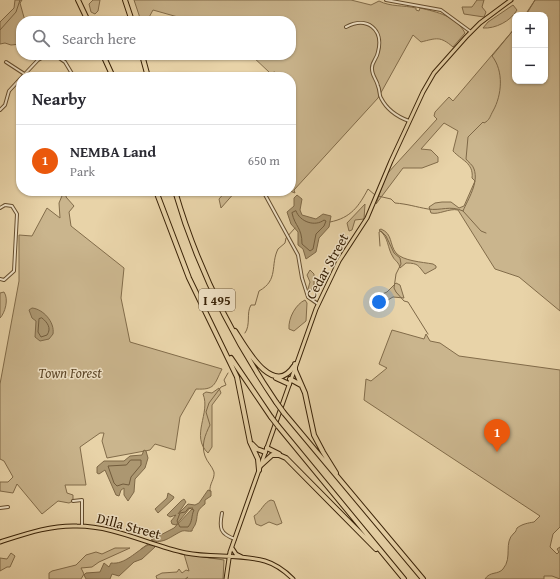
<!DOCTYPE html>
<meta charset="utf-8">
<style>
body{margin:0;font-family:"Gentium Book Plus",serif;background:#f2f2f3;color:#2b2b33}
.controls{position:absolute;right:12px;top:12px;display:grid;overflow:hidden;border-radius:8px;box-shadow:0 1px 3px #0004}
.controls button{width:36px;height:36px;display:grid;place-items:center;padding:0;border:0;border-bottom:1px solid #e1e1e2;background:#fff;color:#2b2b33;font:20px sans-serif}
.you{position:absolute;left:379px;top:302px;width:14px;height:14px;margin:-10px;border:3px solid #fff;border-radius:50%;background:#1a73e8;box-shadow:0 0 0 6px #1a73e833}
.badge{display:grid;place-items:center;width:26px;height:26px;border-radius:50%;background:#ea580c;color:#fff;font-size:13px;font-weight:700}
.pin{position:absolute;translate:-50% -33px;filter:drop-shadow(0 1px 2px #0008)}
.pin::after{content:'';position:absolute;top:21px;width:14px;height:12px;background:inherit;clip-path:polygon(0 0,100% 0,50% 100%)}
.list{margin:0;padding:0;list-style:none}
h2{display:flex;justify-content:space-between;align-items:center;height:52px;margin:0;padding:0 16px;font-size:17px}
h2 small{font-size:13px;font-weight:400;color:#7c7c81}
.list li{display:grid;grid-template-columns:26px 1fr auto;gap:12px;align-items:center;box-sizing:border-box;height:72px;padding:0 16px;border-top:1px solid #e1e1e2}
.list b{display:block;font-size:15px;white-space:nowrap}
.list p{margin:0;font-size:13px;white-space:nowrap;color:#7c7c81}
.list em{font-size:13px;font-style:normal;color:#7c7c81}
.icon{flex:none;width:22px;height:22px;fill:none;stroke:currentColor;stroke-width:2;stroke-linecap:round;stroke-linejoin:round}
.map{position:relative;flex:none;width:560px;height:579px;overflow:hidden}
.search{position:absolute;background:#fff;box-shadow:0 1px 3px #0004;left:16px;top:16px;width:280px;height:44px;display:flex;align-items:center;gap:10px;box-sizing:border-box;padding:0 14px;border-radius:16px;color:#7c7c81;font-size:15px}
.panel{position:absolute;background:#fff;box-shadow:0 1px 3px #0004;left:16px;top:72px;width:280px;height:124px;border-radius:16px}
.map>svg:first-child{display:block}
.green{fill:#cab58d;stroke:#826c4a}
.water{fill:#ac9771;stroke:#7e6847}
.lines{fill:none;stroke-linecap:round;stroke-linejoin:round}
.shore{stroke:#725c3c;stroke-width:1}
.stream{stroke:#7e6847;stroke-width:1}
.minor-casing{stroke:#654e2f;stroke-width:4}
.major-casing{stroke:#392207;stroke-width:5}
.highway-casing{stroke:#392207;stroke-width:6}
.minor{stroke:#f0e2c6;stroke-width:2}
.major{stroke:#e8d3a8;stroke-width:3}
.highway{stroke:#e8d3a8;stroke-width:4}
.highway-bridge-casing{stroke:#392207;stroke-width:6;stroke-linecap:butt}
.highway-bridge{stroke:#e8d3a8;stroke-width:4}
.labels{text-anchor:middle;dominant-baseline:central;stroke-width:3;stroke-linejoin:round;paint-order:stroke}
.shield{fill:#f0e2c6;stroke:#705c40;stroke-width:1}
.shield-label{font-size:13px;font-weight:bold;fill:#392207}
.street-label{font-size:14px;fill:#392207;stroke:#f0e2c6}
.park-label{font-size:14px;font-style:italic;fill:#5d4728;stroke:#f0e2c6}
</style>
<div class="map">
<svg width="560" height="579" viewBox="0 0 560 579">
<rect width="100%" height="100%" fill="#e8d3a8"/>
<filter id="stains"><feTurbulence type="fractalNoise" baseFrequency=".005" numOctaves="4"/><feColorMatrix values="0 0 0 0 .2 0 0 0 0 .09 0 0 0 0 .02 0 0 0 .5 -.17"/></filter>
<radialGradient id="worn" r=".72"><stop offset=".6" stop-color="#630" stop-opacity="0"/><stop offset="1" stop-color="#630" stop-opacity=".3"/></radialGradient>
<path class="green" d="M15,0H22L20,3L25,21H21V44L11,45L5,43L0,44V22L14,8Z
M93,0H100L98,11L95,14L91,12L89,4Z
M134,0H351L371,5L379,1C391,7 403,5 416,8V10L419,11L420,8C437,12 456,16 465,33L453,47C440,36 437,38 421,42L413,35L378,98L294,190L295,193L290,191L291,77H275V72L270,73L251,55H291V21H192L153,10L147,21H141Z
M477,0H484L482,7L486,12L484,17L464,14L462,7H472Z
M535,0H560V311L519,277L495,269L458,210C449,208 439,215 431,213L429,207L435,203L442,202H451L459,208L464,206L475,181L472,178C474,163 461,160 453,151L458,131L444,123L421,149L431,150L438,157V162L422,168H403L376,204L386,175L437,119L434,116L435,112L449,97L453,101L515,28V81H545V15H525Z
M513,5L517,10C511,21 495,29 483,28L488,22Z
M64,191H67L66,197L74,206L69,212L71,226L124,268L121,298L130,342L222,369C214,385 215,390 196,389L180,417L175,450L155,444L150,450L107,458L102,441L104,433H100L80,447L86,485H65L67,493L73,495V501L69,503L58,501L42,514L17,484L13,493L0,491V482H8L13,477L4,461L0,459V384L19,281V235L32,236L47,208L60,218L59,203Z
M226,191H236L221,208L219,199Z
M365,204L364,219L355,220L352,230L349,231L347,223Z
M381,229C393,234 389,244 396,253C403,261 422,262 433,264L436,266V268L425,274C418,266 419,263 406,263L400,268C399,262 395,261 393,257C387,248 389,237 379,230Z
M310,270L314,274V284L310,293L308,289L310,282L307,275Z
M396,283L400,285L404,298L393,297L376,307L375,297L387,292Z
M4,292C9,299 5,313 0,318V293Z
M305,300L307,303L306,321L294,331L289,329C288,318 296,304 305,300Z
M392,330L424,339L426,334L430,341L440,343L459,356L560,370V527L553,534L550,547L557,554L559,552L557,549L560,547V579L552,576H544V579H485C490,571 498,575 503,569C513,557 503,543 514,533C516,532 516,530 517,528C522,524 528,523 534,522L540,516L364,400L366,379L371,381L387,368L379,364Z
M219,388L221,393L212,405V447L208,453C190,436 211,413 203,394L206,392L212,393Z
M271,500L274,501L282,523L277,525L269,522L261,526L256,524L254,516C261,512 264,502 271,500Z
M115,548H130L99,562L92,567L81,568L84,574L81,579H49V573L52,571L76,565L86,555L96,552L102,554Z
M11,553L15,556L10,567H7L0,571V558L7,559Z
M184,554L224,560L223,579H186L188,577L185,579H157L156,576L162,573L177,572L179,569L182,573L186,570L189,571Z"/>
<path class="water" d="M297,195L302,199L300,210L302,215L316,219L323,214L331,216L329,227L319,238L316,252L306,259L303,249L298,245V232L291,224L287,212L294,206V198Z
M32,308C43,309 55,322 53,334L49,339L40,341L35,337L36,321L32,318L29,310Z
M144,450L146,451L148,458L145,468L135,479L134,492L128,501L124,495V488L121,490L119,496L116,495L105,470L99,474L97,473V467L104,461H124L130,456L142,455Z
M208,490L211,491V496L205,500V504C194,512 199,516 195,525C194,527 192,529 192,531C189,532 185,530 182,531C171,536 163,545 151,540L174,528L193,508H190L176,525L172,524L171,521L176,515L170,517L167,515L181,501L184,499L186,502L178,514L188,504L195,505L199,503Z
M168,493L174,497L173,499L158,513L155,509L167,498Z
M148,545H153L155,547L142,559L134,562L119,576L112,574L110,579H86L84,575L86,573L100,572L104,563L109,567L111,563C125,565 136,551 148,545Z"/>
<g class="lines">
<path class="shore" d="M296,211C300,222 315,227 324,220L326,221L324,226L316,234L313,249L310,251L302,244C302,227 295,227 292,213Z
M42,318C47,322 52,328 47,335L41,337L38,332L39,319Z
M131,460H141V465L131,477L129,485L123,484L117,486L114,483L108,466L126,465Z
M189,508L194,510C191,516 193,521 188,527H180L177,521L180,513L185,512Z"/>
<path class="stream" d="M526,15L535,0
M0,30L16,12L20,0
M378,196L391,199L395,203C408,204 416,207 428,209C441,211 450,205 463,211C468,199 479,183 474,169C473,165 468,162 466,159L468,137L483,122L484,123C490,120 490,116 493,111C502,95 504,71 492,56L515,28
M463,211L481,231L486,233
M330,222C351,218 359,206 368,189L375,195
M380,246L379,232L381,231L386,236L394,253L400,258L401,264L396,274L394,288L396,292L404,301L408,302L428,334
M245,333C251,325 246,313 251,305H255L259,291C279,280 270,265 278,249L285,243L286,238L295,228
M210,491C209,484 215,479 214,472C212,466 207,462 205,456C201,445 205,435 210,425L206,412L209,403L221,387L226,385L224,380L228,373
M141,549L148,544"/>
<g class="minor-casing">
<path id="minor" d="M386,0L441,10L471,32
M346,27C367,16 384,29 378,52C377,59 371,63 372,69C372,76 377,80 378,86C380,90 379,95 381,98C387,110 398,117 409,121
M35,55L39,59
M55,55L65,62L74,77
M6,62L29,77
M22,77L38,60L47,55
M0,110L5,105L9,91L21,78
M263,191L298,255L302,278L308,297L318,304
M0,208L5,205L12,206L17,214L14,271L4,280L0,279
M73,501L82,500V526
M0,508L8,507
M222,513C219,528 220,534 235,539"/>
</g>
<g class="major-casing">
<path id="major" d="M0,542C25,534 50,525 77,526C115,526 149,545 186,553C211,558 240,554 265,561C275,564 285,571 293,579
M232,548L236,554L242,557
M226,579L230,552L316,309L339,261L367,218L391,161L423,92L434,73L466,37L480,23L511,0"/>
</g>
<g class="highway-casing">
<path id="highway" d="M78,0L88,21
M125,0L132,21
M103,55L113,77
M142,55L148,77
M156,191L189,278L237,377L250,442L258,459L259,470
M175,191C197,267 232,337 276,402
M235,331C246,348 273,398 294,366
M231,358L271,417
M295,364V370L305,393L314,435L323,452L336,473
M276,378L289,384
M290,379L301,385
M284,413L423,579
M278,426L404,579
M252,444L257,449L265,452
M267,448L279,454
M261,465L272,455H279L286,458L376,549"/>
</g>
<use href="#minor" class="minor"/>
<use href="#major" class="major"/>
<use href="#highway" class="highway"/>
<g class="highway-bridge-casing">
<path id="highway-bridge" d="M276,402L284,413
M271,417L278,426"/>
</g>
<use href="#highway-bridge" class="highway-bridge"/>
</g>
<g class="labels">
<rect class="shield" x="199" y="289" width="36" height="22" rx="3"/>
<g class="shield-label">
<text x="217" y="300">I 495</text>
</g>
<g class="street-label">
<text transform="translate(327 266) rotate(-61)">Cedar Street</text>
<text transform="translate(129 526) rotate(15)">Dilla Street</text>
</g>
<g class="park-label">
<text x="70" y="373">Town Forest</text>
</g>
</g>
<rect width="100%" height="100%" filter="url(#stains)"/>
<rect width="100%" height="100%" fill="url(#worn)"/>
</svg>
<div class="controls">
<button>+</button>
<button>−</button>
</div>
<div class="you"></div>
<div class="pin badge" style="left:497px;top:452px">1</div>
<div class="search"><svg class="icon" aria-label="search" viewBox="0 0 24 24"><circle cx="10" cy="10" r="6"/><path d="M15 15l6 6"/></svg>Search here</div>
<section class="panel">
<h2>Nearby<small></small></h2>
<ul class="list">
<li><span class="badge">1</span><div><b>NEMBA Land</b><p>Park</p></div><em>650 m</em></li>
</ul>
</section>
</div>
